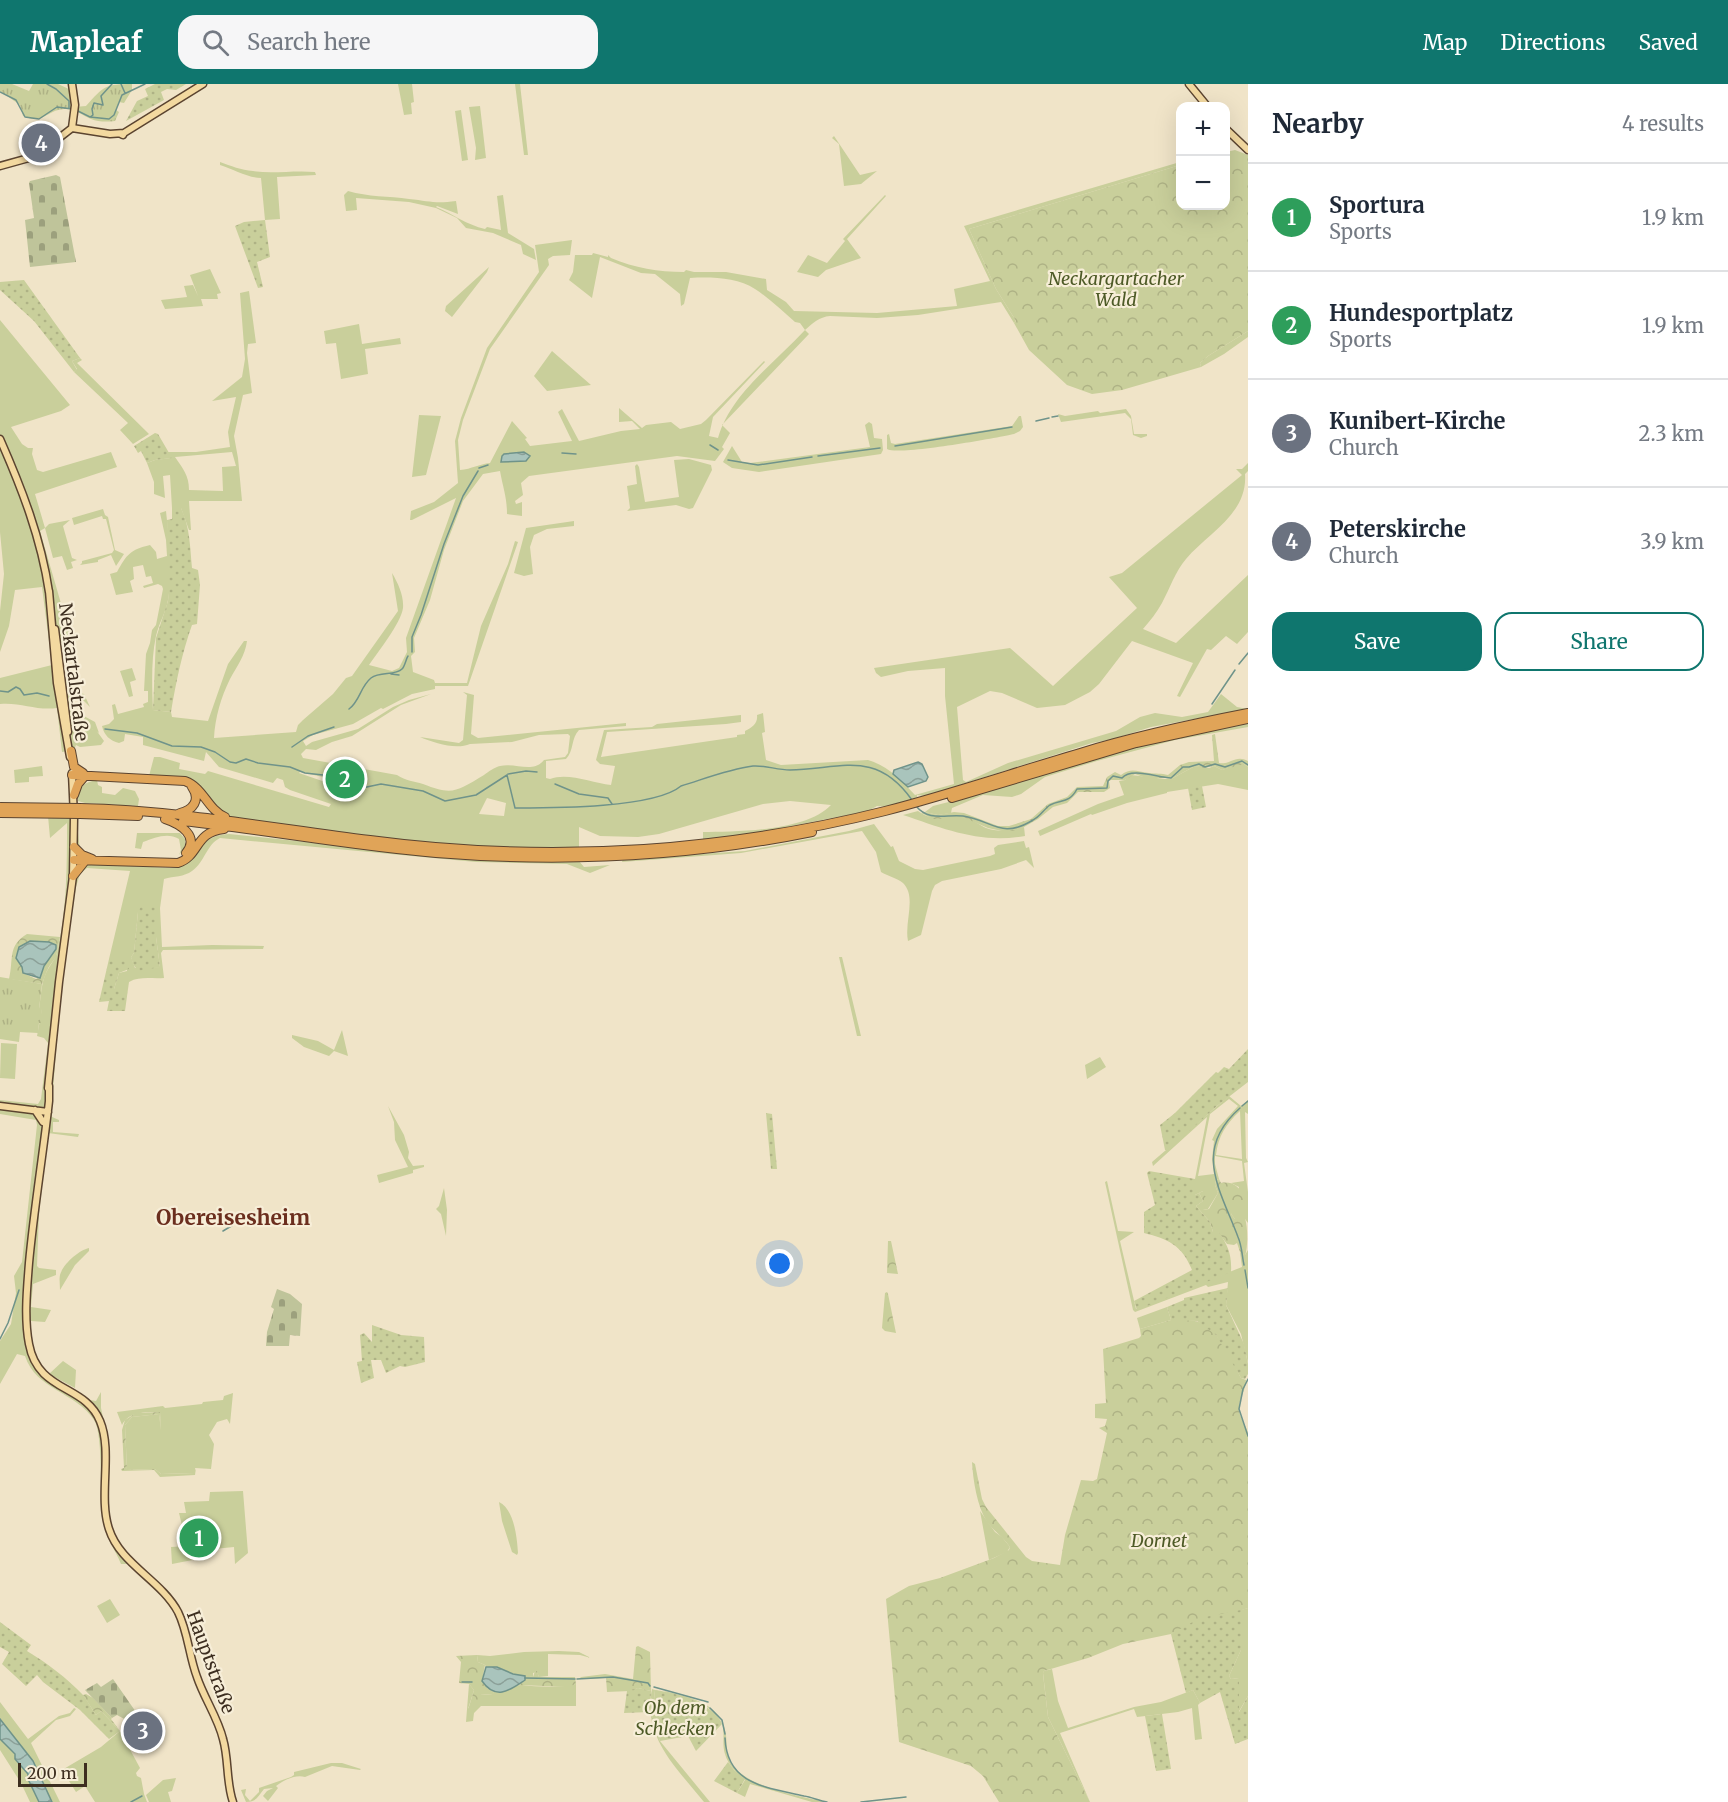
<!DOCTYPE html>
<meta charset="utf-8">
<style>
body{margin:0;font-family:Merriweather,serif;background:#f6f6f7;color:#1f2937}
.controls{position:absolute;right:18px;top:18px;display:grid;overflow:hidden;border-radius:12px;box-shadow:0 6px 24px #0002}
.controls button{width:54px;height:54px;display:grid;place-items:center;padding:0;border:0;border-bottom:2px solid #e0e1e3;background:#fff;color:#1f2937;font:30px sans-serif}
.scale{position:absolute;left:18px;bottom:15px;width:69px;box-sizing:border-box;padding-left:6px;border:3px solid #3d2e20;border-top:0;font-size:16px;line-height:21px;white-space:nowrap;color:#3d2e20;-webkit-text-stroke:4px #f7eed8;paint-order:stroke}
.you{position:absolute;left:780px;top:1180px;width:21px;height:21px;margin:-15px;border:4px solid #fff;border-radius:50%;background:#1a73e8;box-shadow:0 0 0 9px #1a73e833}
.badge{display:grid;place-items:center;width:39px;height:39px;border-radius:50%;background:#0f766e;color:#fff;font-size:20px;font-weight:700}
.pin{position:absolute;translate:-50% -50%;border:3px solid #fff;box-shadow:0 2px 6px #0006}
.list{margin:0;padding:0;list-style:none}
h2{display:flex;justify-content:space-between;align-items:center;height:78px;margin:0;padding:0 24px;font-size:26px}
h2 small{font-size:20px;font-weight:400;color:#747a83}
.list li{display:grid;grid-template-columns:39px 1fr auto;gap:18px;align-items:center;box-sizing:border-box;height:108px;padding:0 24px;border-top:2px solid #e0e1e3}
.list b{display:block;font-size:22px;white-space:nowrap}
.list p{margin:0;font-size:20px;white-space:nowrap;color:#747a83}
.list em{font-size:20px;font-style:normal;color:#747a83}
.actions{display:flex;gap:12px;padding:18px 24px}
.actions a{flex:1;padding:14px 0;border:2px solid #0f766e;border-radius:18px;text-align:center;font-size:21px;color:#0f766e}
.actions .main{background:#0f766e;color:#fff}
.icon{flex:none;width:33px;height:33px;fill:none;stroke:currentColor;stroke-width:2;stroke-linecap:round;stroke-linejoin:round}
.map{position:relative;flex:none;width:1248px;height:1718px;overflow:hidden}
header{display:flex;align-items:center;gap:36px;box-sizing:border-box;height:84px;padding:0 30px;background:#0f766e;color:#fff}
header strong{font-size:28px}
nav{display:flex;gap:33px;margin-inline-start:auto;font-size:21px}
.search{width:420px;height:54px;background:#f6f6f7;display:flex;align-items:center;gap:15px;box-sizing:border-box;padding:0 21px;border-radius:18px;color:#747a83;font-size:22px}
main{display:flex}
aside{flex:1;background:#fff}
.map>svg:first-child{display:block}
.grass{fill:#c9cf9b;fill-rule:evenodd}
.forest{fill:url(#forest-crowns);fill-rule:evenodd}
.cemetery{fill:url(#cemetery-stones)}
.park{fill:url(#park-tufts)}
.garden{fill:url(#garden-dots)}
.water{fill:url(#water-waves);stroke:#6f938a;stroke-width:1.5}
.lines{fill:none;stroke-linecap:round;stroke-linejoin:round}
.stream{stroke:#6f938a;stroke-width:1.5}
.major-casing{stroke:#5b4430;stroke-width:9}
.highway-casing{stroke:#5b4430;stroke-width:10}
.major{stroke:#f3d9a0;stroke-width:6}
.highway{stroke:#e0a458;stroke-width:8}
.highway-bridge-casing{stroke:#5b4430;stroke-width:10;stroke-linecap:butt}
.highway-bridge{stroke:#e0a458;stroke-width:8}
.labels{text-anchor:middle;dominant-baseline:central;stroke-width:4.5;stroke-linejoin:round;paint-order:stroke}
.park-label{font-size:18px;font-style:italic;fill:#4d5a26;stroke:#f7eed8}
.street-label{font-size:18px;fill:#3d2e20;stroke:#f7eed8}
.quarter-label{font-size:21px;font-weight:bold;fill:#6b2e1e;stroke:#f7eed8}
</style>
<header>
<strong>Mapleaf</strong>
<div class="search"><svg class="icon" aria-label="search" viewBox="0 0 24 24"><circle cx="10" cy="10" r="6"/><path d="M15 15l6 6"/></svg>Search here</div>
<nav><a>Map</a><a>Directions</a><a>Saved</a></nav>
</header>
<main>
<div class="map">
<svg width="1248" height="1718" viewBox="0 0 1248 1718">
<defs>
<pattern id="forest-crowns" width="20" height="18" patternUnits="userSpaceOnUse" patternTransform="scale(1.5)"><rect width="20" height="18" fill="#c9cf9b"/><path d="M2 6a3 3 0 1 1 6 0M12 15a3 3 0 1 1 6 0" fill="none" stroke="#aeb285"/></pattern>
<pattern id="cemetery-stones" width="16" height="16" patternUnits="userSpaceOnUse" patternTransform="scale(1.5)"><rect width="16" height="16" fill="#bfc49a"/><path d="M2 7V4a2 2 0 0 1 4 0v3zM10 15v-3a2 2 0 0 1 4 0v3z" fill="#9ca07d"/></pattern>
<pattern id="park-tufts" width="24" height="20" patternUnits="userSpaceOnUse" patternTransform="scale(1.5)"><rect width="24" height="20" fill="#c9cf9b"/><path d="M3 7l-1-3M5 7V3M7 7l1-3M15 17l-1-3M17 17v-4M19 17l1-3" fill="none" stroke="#aeb285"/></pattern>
<pattern id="garden-dots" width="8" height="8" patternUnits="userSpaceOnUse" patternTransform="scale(1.5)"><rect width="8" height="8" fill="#c9cf9b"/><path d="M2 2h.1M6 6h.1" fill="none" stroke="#aeb285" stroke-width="1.8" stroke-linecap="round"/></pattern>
<pattern id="water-waves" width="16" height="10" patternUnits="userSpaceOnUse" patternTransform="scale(1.5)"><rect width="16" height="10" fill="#a9c4bc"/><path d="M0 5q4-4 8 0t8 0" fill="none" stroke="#8ba098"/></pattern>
</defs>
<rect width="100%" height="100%" fill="#f0e4c8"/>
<path class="grass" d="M398,0H412L414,18L411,19L412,30L404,31Z
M515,0H520L528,71H524Z
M480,22L486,74L475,76L476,64L469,23Z
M461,26L468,76L462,77L455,27Z
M834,52L860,91L877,87L861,100L844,102L839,60L832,54Z
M220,78C231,82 241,86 253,87C273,90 294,86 315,88L316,91L277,93L280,135L265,136L261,94C248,94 233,85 220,81Z
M1180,78V81L969,145L996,205L1016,237L1014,239L1001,218L918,231L877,234L830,232C819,233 813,239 805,246L809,250L722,341L730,349L722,363L724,365L715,377L677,372L529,392L521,399L523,411L515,417L516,420L522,418V432L507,430C507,413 503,404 500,387L483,390L463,417L444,466L430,516L414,554L415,568L411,572L413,588L434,596L435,599H467L481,542L508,480L515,457L518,458L468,602H435V605L412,610L383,625L381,624L353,640L313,651L303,657L306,662L312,658L358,645L393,623L409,616L431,610L401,621L352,652L332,658L316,666L306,665L301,670L303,674L397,691C406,697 414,697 423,700C453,712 457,707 484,691C488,688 495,683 500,682C515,678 533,690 544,676L565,673L568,669L570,652L568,650L539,651L512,658L470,660C456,666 434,659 420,653L459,659L463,656L467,611L463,608L474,611L471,650L478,654L626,639V642L579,646C571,654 574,667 566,675L546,677V694L550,695C568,688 592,699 611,701L615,682L600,680L596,676L604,646L652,643L657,640L741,631V638L726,640L607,648L601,673L737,653V651L745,650V647C752,643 758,640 757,631L763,629L765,648L762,649L766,676L781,681L868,676C888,682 901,696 915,711L954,700L945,612V584L908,587L881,593L876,589L874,584L1010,564L1053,602L1137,524L1109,493L1122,489L1242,391L1236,385H1242L1248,379V387L1245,390C1248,430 1208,449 1186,475C1175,488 1170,504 1162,519C1157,528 1150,537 1143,545L1176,559L1248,491V548L1237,560L1226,552L1211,566L1207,565L1180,613L1177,612L1193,579L1132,557L1099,600L1090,608L1065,621L1037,624L1002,609L990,607L957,623L963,696L966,698L1008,679L1116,647L1140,633L1155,629L1182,633L1208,628L1221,610L1237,623L1248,625L1151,643L1113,655L1092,659L925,712L917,711V713L888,723L877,722L868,727L761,748L703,756V748C736,748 807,747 831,721L790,717L763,720L659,750L638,753L600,752L579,743V763L561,764C450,765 337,751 228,732L222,730L196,698L185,694L149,692L154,673H160L180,679L179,685L205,690L208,687L329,723L331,720L290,706L285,703L283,696L277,694L273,699L219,683L206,668L204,677L143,661V653L125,650L124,657L119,659C110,657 104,651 102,642L109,640L114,635L112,621L115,620L118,630L144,623L143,620L148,618V607H144L146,570L150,559L152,546L156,541L163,505L162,502L158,500L144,504L143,502L153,499L151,492L146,493L143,481L133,483L134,495L130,497L133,508L116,511L110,490L117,488C127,470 130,466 150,461L156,468L157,475L167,472L166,456L160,429L166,427C169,456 173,488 168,516C166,528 159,539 156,552C151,575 152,602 153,626L171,628L172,633L208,637L228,580L244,557H247C245,572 237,582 230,595C221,613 215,634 214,654L296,648L298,641L303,636L333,610L346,594L352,592L398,527L392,489C398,499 404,512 403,524C401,539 378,568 369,581L392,587L399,584L407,568L406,554L456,414L412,436H410L411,427L434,418L458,399L455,357L461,334L487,264L539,188L535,161L572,156L570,171L553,172L548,175L549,181L490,265L463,336L458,356L460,386C472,385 479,380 490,379L512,337L527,354L525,355L530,362L572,357L558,328L562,325L579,357L621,347L640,345L632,337L619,338V324L642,344L646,341L671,338L680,345L701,340L706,336L764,277L765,278L713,333L709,352L718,354C731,309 775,279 805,246L800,239L795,238C782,227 769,214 755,205C737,193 710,193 690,194L684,220L681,222L680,210L655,190L641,189L600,173L592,214L569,196L573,188L575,171H592L593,169L608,173V171L611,174C635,184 658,188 684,188L686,186L694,188H726L766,195L767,206L786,218L794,227L877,229L957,222L954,205L990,197L964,142ZM331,682L344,685V690L336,689L328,699L299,689L300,688L323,693ZM487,714L506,719L504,732L479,730Z
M348,107C368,113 389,112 409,115C429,117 435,120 456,117L458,130L437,122L436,123C453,130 467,141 485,145L487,143L501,146L497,112L503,111L508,149L534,165L536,176L523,170L521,161L493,149L466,144L457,134L436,124L409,118L356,114L357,126L346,127L344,111Z
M885,111L886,112L847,155L861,174L826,186L818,193L797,188L808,171L827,179L845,157L843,155Z
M489,183L487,188L452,233L445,227L446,222Z
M210,185L221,209L217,210L218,215H201L203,222L165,225L161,216L187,213L184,202L193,201L198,212L190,191Z
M249,207L256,259L248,260L247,269L252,309L243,311L234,352L238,374L242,417H189L191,446H189L181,424H172L170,391L163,392L165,414L154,410V398L147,379L155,376L171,374L167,368H196L230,363L228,348L236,313L212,317L242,293L245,275L240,209ZM232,368L236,382L222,383L223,407L189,406C189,391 183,385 175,373Z
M0,236L70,321L61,327L11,343L22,360L28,364H33L32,370L37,386L43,388L111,368L117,383L35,410L45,444L49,440L70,436L63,442L72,474L77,476L71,478L73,484L67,486L62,472L53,474L45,444L40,447L71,554L60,559L65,595L78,596L79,598L78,600L66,601L67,606L84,610L90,623L84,617L76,615L71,617L69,626L74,632V639L83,643L96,646L104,657L101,661L80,663L76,661L74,666L62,668L57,624C37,627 20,618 0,620V594L52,581L42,503L15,506L9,542L0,568V527L4,490L0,448Z
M359,240L362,260L400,254L401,260L365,265L368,290L341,295L336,259L326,260L324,247Z
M1248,247V253L1224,270L1201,283L1200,279L1208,272Z
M552,267L591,301L547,307L534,292Z
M80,274L82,276L77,279L149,350L133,360L120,346L128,339L74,288L77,285L72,277Z
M1126,325L1131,332L1134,350H1147V352L1141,354L1133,351L1131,335L1125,329L1061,338L1058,330L1065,332L1098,327L1100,329Z
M419,331L441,332L426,391L412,393Z
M1019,332H1021L1023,343L1020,347L1014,350C996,354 898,372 887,365V351L889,350L891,359L895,360L1012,342Z
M869,338L872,340L874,354L882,355L883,366L881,370L759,388L732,384L723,378L732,362L742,378L750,379L870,363L865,341Z
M689,375L711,381L712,386L693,424L689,425L676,421L627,427L630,424L627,402L637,400L635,382L637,380L639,383L645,418L679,413L674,376Z
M103,425L105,431L108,433L115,466L124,470L116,482L111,471L98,476V478L80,481L82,479V477L112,469L114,466L106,435H103L102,432L74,441L72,434Z
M574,437V442L547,445L534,451L530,463L533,490L524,492L514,489L526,444Z
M132,584L136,596L130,598L133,612L129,613L120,587Z
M1248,638V643L1175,656L1097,677L1045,693L1021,710L1012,713L983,711L952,724L951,729L938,731L925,728L933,722L976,711L1110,670L1186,651Z
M1240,680H1244L1248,683V706L1218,700L1167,708V709L1127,719L1092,731L1091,730L1040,752L1038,747L1098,720L1124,711L1119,697L1125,696L1131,691L1165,695L1173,694L1195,682L1209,684L1214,682L1222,686Z
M42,682L43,692L29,693V698L15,699L14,686Z
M97,696L98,701L102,703V709L115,711L123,704L135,707L139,715L138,722L85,719L78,717C78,703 84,698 97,696Z
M918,727C936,740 946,731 964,734C973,735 979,741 986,744C997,748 1014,747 1024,743L1025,752C980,760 945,745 903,731Z
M48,732H76L80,766L93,780L171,784C206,780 191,752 229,750L487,777H579L584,783L610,781L590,789L567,780L476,778L220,754C206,761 205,778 192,787C184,793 174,792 164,795L160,824L162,863L212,861L264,862L263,865L163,866L161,869L164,894C151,895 140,892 129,898L128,905H114L119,889L127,887V875H109L130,787L87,784L80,790L76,803L61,902L52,1019V1033L59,1036V1038H53V1048L79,1050L78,1053L48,1049L39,1129L37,1182L39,1184L56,1186V1191L33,1200L31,1223L51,1226L45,1238L31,1237L30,1233L31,1261L46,1290L90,1316L96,1317L101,1308V1324L106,1347L108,1432L112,1449L123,1466L170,1509L181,1525L173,1527L157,1506L128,1480H121C115,1465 105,1453 103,1437C99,1416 104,1351 94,1336C76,1308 36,1306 25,1272L17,1270L0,1300V1257L11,1240L16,1209L14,1192L22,1178L37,1041L36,1036L0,1030V1016L38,1020L41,1015L48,959L44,954L37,952L42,925H39C41,913 41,900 46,889C49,882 55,876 57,869C67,827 67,782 67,739L50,754ZM156,824V853L160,883L135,884L131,873L134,869L138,828Z
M874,740L891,763L893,762L899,777L915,785L923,786L990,772L995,770L994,764L998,761L1024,757L1026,764L1029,763L1034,784L1026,776L1001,785L942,797L935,801L932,807L921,851L908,857C904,838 917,813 903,799C897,794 888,792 881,788L876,768L862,747L741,769L622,778L623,775L745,767L849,747Z
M137,749H180L185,755V763L179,771L181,766L179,755C167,748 155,754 143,758L141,765L135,764Z
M839,873H842L861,952H857Z
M342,946L348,972L334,967L329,972L304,963L292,954V951L318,957L334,966Z
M1,959L17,960L15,995L0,994Z
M1100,973L1106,983L1087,995L1085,981Z
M1229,1012L1241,1022L1248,1016V1030L1245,1028L1246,1074L1248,1078L1244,1079L1248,1108V1139L1245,1135H1235L1231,1130L1233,1127L1239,1103L1231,1099L1244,1097L1242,1077L1215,1072V1080L1219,1095L1216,1096L1215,1101L1218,1109L1208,1125L1203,1126V1107L1195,1111V1095L1207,1033L1153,1082L1152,1078ZM1229,1015L1238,1022L1217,1045L1212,1056L1214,1057L1212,1075L1214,1090L1198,1092L1210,1030ZM1240,1027L1242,1075L1216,1071C1218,1052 1226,1040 1240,1027Z
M388,1022L404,1051L409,1068L408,1074L413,1082L424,1081V1083L413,1086V1089L379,1099L377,1091L408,1083L395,1056L394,1038Z
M1107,1097L1118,1147L1134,1148L1120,1157L1136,1225L1242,1183L1240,1168L1245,1171L1248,1166V1279L1241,1250L1226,1221L1228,1198L1208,1203L1206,1201L1135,1228L1133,1226L1105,1098Z
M444,1104L447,1126L446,1152L441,1130L436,1125L439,1122Z
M89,1164V1167L75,1181L60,1206C60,1201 59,1195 60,1191C63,1180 79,1166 89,1164Z
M1167,1223L1171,1236L1140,1245L1137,1234Z
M63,1277L76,1286L75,1304L49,1290Z
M233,1309L230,1340L227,1335L217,1338L209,1351L214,1360L211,1385L195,1384V1389L161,1390L155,1385L127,1386L125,1341L132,1333L159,1330L161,1346L160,1328C147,1328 129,1327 122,1341L117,1328L163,1322L165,1324L202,1320L203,1318L223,1316L224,1312Z
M243,1407L248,1469L235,1480L234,1463L214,1465L213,1472L172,1480L171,1463L187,1462L179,1429H186L184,1418L209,1417L210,1408Z
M499,1418C514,1425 517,1453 518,1469L517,1471L512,1468L502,1437Z
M980,1427L995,1448L1002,1453L1010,1463L1007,1468L989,1476Z
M110,1515L120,1531L107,1539L97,1522Z
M1248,1524V1612L1238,1629L1239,1594L1231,1595L1229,1592L1241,1566V1526Z
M559,1567L579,1568L591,1574L580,1571L548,1570V1592L539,1593L537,1588L533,1589V1593L513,1590L497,1583H486L485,1581L478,1578L477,1571L490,1572L524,1568Z
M1052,1585L1058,1617L1068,1644L1134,1623L1161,1618L1193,1606L1200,1619L1198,1621L1202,1655L1195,1656L1192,1624L1178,1628L1137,1633L1134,1625L1060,1649L1090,1718L1048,1633L1043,1589L1044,1587Z
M469,1600L474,1606L468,1625L480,1610L492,1611L494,1608C504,1608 516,1600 522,1601C538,1603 561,1604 576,1600V1622H481L474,1629L473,1637L466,1638Z
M652,1605L655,1606L652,1635L660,1657L710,1718H704C676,1683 642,1653 652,1605Z
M664,1607C691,1614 722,1619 726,1651C727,1662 726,1673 733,1682C751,1704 799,1712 826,1718H812L750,1700L745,1713L737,1709L745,1696C736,1688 728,1681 725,1670C721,1658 727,1644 719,1633C705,1615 680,1619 664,1607Z
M0,1618L28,1655L59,1632L70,1629L74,1624L76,1625L70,1632L56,1636L31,1659L60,1718H52L33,1677L0,1635Z
M120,1647L140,1684L136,1689L137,1692L141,1694L144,1710L147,1718H95L85,1702L76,1708L62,1686L101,1663Z
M0,1655L15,1670V1675L28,1690V1695L39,1718H30L21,1699L0,1666Z
M331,1679H342L361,1685L360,1686L332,1682L305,1693C296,1690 284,1696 276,1702L278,1704L268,1717L263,1712L267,1707L273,1704L264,1705C258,1712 257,1718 246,1718L241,1706L246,1705L245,1711L250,1717L259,1708V1704L291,1693L294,1691V1688Z
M176,1694L172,1707L168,1708L171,1718H149L146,1711L163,1696Z"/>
<path class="forest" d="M1235,66L1248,71V247L1208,272L1200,279L1201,283L1122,306L1092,310L1067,301L1029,266L1014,239L1016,237L996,205L969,145L1180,81V122H1226V68Z
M69,624L95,638L99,649C94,645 82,643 74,638Z
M1215,650L1219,679C1230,681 1236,670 1248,677V683L1244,680L1222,686L1214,682L1204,684L1195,682L1173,694H1146L1135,690L1125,696H1111L1109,697L1110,704L1104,708H1078L1067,719L1053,723L1038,735L1017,747H1002L988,744L965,734L933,735L921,729L925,728L938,731L954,728L964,729L998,742H1009L1031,735L1048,720L1067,713L1077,703L1103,702L1107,693L1115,688L1121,691C1132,683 1137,688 1149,689C1156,690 1161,689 1168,691L1180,681L1189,678L1214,677L1212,651Z
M27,850L60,853L56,873L48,884L42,900L9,895C14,875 7,862 27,850ZM56,865L44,882L41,892L36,895L23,889L22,883Z
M1219,1095L1221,1099C1232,1097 1238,1102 1244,1111L1242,1123L1231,1130L1235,1135L1245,1134C1248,1144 1248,1163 1245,1172L1240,1168L1237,1159L1234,1161L1227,1160L1218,1148H1213L1210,1138L1196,1122L1203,1117L1199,1109L1203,1107L1208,1118L1203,1122V1126L1209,1125L1218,1109L1215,1101L1216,1096Z
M888,1157H891L898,1190L887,1189Z
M887,1208L888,1210L896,1249L885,1247L882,1244L885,1209Z
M1171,1236C1179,1236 1187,1235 1195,1237C1218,1242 1231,1275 1241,1294L1246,1296C1246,1306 1239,1314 1239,1325C1239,1333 1246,1341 1248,1349V1524L1171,1550L1123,1560L1088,1574L1044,1587L1043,1590L1048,1633L1090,1718H999L983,1692L971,1682L899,1658L886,1515L909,1502L940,1494L994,1474L1009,1466L1010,1463C1003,1453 994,1447 987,1438C977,1422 973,1396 972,1378L975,1380L982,1415L986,1423L1026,1473L1032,1477L1060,1481L1065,1451L1081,1396L1093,1397L1097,1395L1107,1349L1099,1344L1105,1342L1107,1335L1095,1334V1320L1106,1319L1103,1265L1139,1254L1141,1252L1140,1245Z
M160,1328L161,1346L159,1330L132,1333L125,1341L127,1386L155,1385L161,1390L194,1389L196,1384L195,1391L160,1393L154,1386L122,1387L121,1385L124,1384L122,1346L125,1336L136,1329Z
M638,1562L650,1568L651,1607L638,1604L630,1607L607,1608L606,1594L579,1595L581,1593L605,1590L633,1595L636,1563Z
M477,1571L478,1578L485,1581L482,1597L487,1604L494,1608L493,1611L481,1610L478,1620L470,1627L468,1626L474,1606L469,1600L459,1599L461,1578L456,1572Z
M535,1587H537L539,1593H575L576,1600L567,1603L519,1601L524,1597L525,1593L522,1590L533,1593Z
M86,1610L93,1614L112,1634L111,1635L120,1647L101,1627L96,1631L83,1611Z"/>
<path class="cemetery" d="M56,91L60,93L76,178L30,183L25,136L34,134L29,99L30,97Z
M277,1205L290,1210L302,1220L300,1252L290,1251L289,1262H266L267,1248L274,1225L271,1223Z
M113,1595L138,1631V1634L128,1637L117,1631L112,1634L85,1606L97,1599L101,1603Z"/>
<path class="park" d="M0,0H12L29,7L33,0H58L71,6L74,23L86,22C104,2 105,0 132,0V6L124,19L119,18L116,26L119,28L115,37C107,38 98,38 91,35C82,31 74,24 64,25C47,26 43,41 23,32L20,21L0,7Z
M0,893L42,900L39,925H42L41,939H39L38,949L20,948L19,958L0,955Z"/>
<path class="garden" d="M155,0H186L176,6L167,5L161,8L164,16L126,37L137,17L148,12L145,5Z
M265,136L270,173L257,178L263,203L258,204L235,142L244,138Z
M24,196L80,274L72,277L77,286L74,288L34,237L0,206V198Z
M155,349L158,350L172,374L155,376L147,379L141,367L138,369L134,362Z
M172,424H181C190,443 190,463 192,484L198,486L200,501L197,540L192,541C182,569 176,598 171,628L153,626L156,554L168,517L169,504L167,436L172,435Z
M1202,702L1206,723L1192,726L1188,704Z
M142,820L156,824V853L160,883L138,887L133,880L131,873L134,869L138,828Z
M109,875H127L129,885L119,889L114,905H128L125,927H107L109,917L99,918Z
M1248,965V998L1217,1022L1168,1066H1165L1160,1041L1175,1029L1216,988L1218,989L1224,983L1229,985Z
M766,1029L772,1030L777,1085H771Z
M1149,1087L1195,1095V1111L1199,1109L1203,1117L1196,1122L1210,1138L1213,1148L1218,1147C1228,1161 1232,1171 1231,1188L1137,1226L1134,1217L1192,1186C1182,1161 1168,1155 1144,1149V1128L1155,1121L1147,1089Z
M1228,1204L1226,1221L1244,1260L1248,1280V1290L1245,1295L1241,1294L1216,1251L1197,1237L1171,1236L1167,1223L1184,1216V1214Z
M372,1241L401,1251L424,1253L425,1278L405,1283L400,1282L386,1289L381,1276H371L374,1294L361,1299L357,1278L362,1277L360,1251L364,1249L372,1258Z
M1241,1526V1566L1229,1592L1231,1595L1239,1594V1628L1248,1612V1655L1235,1660L1220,1608L1200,1619L1193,1606L1186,1609L1171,1550L1200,1534Z
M0,1538L31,1561L27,1567C47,1579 67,1594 83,1611C88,1617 91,1624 96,1631L101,1627L120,1647L109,1655L80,1626L43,1598L37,1591L26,1602L2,1580L9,1568L0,1563Z
M638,1604L651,1607L650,1628L624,1629L627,1607Z
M655,1606C672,1608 716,1620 722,1640L696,1667L688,1652L660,1657L652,1635Z
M1162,1630L1171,1685L1156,1687L1145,1632Z
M728,1678L734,1686L745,1695L737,1709L714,1697Z"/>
<path class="water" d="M524,368L530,372L526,377L501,378L502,372L504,370Z
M918,678L922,680L928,693L926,697L908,703L893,690L894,686Z
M30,857L49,858L56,861V865L44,882L40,894L23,889L22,883L16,874L19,863Z
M486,1583H497L513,1590L525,1592V1596C510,1606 496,1617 482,1597Z
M0,1635L33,1677L52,1718H39L28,1695V1690L15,1675V1670L0,1655Z"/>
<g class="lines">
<path class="stream" d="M47,0L56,5L69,17V24
M121,0L125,9
M0,8L16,16L25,33L39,35L57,23L72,25
M76,26L90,33L109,35L114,31L122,11L145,0
M90,33L93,31L92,25L94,19L103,21L101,12L112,0
M1052,333L1058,332
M1036,337L1049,334
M710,361L718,366
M895,362L1012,343
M562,369L576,370
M818,372L880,364
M728,376L758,381L812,373
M479,384L488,381
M412,568V553L421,531L444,460L463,412L478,387
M1239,580L1248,569
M391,590L399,591
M0,607L8,608L16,603L20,605L24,611L37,609L49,612
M1212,620L1235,586
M349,625C360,617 360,603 371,594C380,587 395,592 402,585C405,582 406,575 408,572
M105,645L137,649L172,662L201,663L215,668L230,678L236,679L246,675L258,679L290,683L305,689L323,691L342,701L362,704L381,700L423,707L445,717L476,711L507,691L515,724H517C554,724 655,724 681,702C704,695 729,685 753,682C765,681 777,686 790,686C841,685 876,665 912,716
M292,663L308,652L334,643
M508,690L526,687L537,688
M555,700L579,710L608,714L612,720
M916,722C929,738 946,730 963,732C992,736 1001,756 1033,736C1040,733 1044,725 1050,721C1061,715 1069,720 1077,705L1107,704L1108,697L1113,692L1122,694C1131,683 1156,693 1171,694L1183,683H1189L1199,680L1205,683L1215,680L1225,683L1242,677L1248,681
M1242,1022L1248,1017
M1240,1024C1192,1066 1220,1105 1238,1153C1242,1162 1242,1172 1244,1181
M223,1147L233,1141
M1245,1186L1248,1204
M0,1255L8,1239L19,1206
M1248,1295L1243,1305L1239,1325L1248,1352
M525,1594L575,1595
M577,1595L613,1593L648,1599L650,1602
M462,1598H472
M654,1603L708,1618
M710,1624L722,1636L725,1650
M725,1654C727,1701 766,1703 804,1712C812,1713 819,1717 827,1718
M131,1718L142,1712
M861,1718L906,1713"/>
<g class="major-casing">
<path id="major" d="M72,0L75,21L72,44
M1189,0L1207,22
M1226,45L1248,66
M124,49L203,0
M0,82L36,72L72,44L110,50L124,49L123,51L121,50
M0,355C22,405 41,454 49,508
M49,507L57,599L70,673
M55,545L68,648
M49,1002V1017C43,1071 34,1125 29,1179C27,1205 24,1234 29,1260C38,1309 85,1300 100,1337C113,1368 98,1412 109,1445C120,1480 161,1496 178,1528C188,1548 189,1572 197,1593C204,1614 218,1634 223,1655C229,1676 226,1698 233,1718
M48,1004L59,898L73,792L74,733L72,689
M0,1022L48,1028
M35,1026L43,1038"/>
</g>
<g class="highway-casing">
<path id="highway" d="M71,667L74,683L83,689
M72,691L185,697C204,704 207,725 225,733
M74,711L78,700L84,693
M952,714L1136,659L1248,635
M80,724C177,726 273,744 370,756C461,768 553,771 644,765C725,759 806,747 885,727C951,710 1015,688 1080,669C1135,652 1191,640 1248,629
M180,729C193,726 201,716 192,703
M80,730L138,732
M165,735C180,740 200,752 186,769
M183,737C267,746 351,762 436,769C561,779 689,773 812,748
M74,763L82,771L92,775
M74,776L178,779C200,772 194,748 224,745
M73,792L85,777"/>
</g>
<use href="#major" class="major"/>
<use href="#highway" class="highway"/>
<g class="highway-bridge-casing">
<path id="highway-bridge" d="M0,723L80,724
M0,729L80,730"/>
</g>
<use href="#highway-bridge" class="highway-bridge"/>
</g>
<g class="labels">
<g class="park-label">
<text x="1116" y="194">Neckargartacher<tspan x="1116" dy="21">Wald</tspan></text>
<text x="1159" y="1456">Dornet</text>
<text x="675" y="1623">Ob dem<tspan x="675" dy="21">Schlecken</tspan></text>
</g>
<g class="street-label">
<text transform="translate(74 588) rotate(83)">Neckartalstraße</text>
<text transform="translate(211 1578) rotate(70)">Hauptstraße</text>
</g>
<g class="quarter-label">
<text x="233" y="1133">Obereisesheim</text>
</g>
</g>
</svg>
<div class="controls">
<button>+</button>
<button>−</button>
</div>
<div class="scale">200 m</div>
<div class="you"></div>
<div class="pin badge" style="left:199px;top:1454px;background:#2e9e5b">1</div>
<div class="pin badge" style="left:345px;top:695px;background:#2e9e5b">2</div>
<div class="pin badge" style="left:143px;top:1647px;background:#6b7280">3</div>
<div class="pin badge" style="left:41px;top:59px;background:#6b7280">4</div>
</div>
<aside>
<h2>Nearby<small>4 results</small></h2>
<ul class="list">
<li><span class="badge" style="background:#2e9e5b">1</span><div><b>Sportura</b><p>Sports</p></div><em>1.9 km</em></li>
<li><span class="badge" style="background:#2e9e5b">2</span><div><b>Hundesportplatz</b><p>Sports</p></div><em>1.9 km</em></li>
<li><span class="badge" style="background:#6b7280">3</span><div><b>Kunibert-Kirche</b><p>Church</p></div><em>2.3 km</em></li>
<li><span class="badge" style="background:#6b7280">4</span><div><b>Peterskirche</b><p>Church</p></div><em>3.9 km</em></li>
</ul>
<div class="actions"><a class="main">Save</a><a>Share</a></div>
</aside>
</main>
